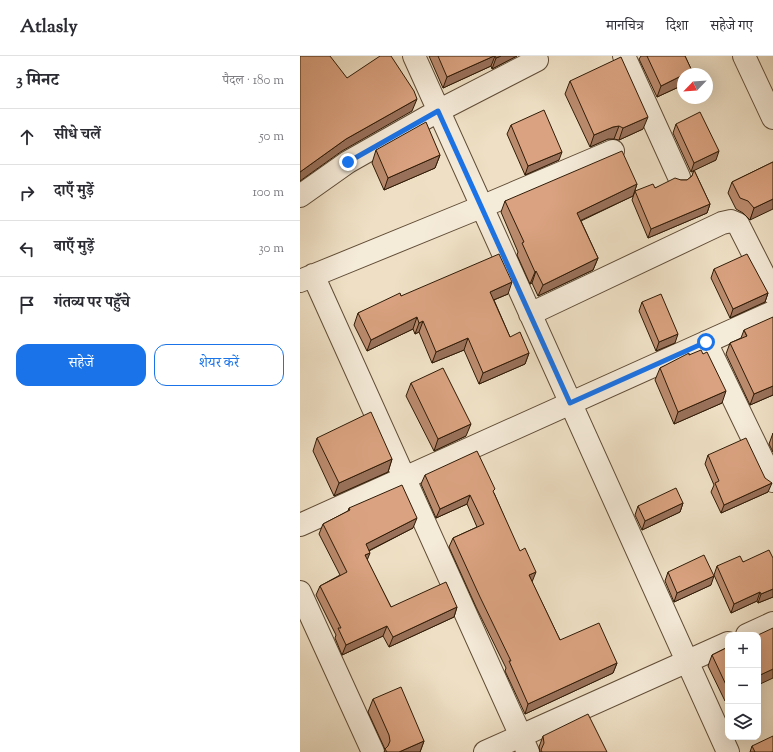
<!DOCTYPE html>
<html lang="hi">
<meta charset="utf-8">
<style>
body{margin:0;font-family:"Sorts Mill Goudy","Noto Serif Devanagari",serif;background:#f2f2f3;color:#2b2b33}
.controls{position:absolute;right:12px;bottom:12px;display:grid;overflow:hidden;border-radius:8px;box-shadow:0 4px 16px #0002}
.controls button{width:36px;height:36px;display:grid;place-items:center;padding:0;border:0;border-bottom:1px solid #e1e1e2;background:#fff;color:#2b2b33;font:20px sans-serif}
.compass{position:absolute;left:377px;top:12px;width:36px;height:36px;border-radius:50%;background:#fff;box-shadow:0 4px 16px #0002;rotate:245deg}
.stop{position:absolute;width:12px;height:12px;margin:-9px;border:3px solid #1a73e8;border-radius:50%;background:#fff}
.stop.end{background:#1a73e8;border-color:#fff;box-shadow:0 1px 4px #0008}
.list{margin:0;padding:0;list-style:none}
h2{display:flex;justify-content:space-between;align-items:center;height:52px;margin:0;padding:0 16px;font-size:17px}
h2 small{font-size:13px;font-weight:400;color:#7c7c81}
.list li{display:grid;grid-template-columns:26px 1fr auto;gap:12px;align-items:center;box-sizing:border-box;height:56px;padding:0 16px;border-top:1px solid #e1e1e2}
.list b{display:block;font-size:15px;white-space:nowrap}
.list em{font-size:13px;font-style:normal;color:#7c7c81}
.actions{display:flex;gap:8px;padding:12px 16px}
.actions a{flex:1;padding:9px 0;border:1px solid #1a73e8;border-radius:12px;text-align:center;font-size:14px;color:#1a73e8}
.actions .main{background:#1a73e8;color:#fff}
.icon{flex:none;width:22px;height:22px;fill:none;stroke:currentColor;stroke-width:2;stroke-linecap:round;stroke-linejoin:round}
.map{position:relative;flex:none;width:473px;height:696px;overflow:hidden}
header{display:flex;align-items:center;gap:24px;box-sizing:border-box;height:56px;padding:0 20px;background:#fff;border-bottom:1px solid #e1e1e2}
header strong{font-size:19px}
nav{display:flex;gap:22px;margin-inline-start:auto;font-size:14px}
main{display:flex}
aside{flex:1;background:#fff}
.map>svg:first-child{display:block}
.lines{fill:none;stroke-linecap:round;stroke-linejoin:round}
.minor-casing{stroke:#604c36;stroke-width:24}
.minor{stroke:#f5ebd9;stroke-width:22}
.wall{fill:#bb8b6e;stroke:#301b06}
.shaded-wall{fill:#99715a;stroke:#301b06}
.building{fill:#daa280;stroke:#301b06}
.route{stroke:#1a73e8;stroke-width:5}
</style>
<header>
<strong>Atlasly</strong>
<nav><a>मानचित्र</a><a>दिशा</a><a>सहेजे गए</a></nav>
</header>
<main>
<aside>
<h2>3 मिनट<small>पैदल · 180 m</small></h2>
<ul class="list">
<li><svg class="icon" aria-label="ahead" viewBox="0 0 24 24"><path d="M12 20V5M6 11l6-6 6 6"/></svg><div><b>सीधे चलें</b></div><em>50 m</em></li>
<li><svg class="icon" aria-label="right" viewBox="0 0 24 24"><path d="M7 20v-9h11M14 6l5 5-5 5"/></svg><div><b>दाएँ मुड़ें</b></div><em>100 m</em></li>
<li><svg class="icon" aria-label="left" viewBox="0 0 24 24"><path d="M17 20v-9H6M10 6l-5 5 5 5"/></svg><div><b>बाएँ मुड़ें</b></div><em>30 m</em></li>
<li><svg class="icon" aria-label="arrive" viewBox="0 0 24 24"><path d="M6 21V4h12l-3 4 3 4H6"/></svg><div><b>गंतव्य पर पहुँचे</b></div></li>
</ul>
<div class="actions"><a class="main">सहेजें</a><a>शेयर करें</a></div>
</aside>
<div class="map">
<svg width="473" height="696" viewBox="0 0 473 696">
<rect width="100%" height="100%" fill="#efe0c5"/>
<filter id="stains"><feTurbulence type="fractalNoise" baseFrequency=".005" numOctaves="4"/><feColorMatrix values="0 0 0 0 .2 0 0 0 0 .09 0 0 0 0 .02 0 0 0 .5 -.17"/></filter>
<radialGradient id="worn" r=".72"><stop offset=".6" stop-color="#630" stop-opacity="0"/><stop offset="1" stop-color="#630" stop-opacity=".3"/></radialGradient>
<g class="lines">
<g class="minor-casing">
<path id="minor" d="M114,0L428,696
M324,0L379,121
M444,0L473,62
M0,140L48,106L138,55L237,4
M13,219L228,696
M0,225L181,151L313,95
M230,258L422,167L431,165L438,168L473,237
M406,286L473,425
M0,469L473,256
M0,536L73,696
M447,579L473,567
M185,696L428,587"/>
</g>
<use href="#minor" class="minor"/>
</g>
<path class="wall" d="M129,0H217L192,13L191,10L143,32Z
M341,0H385L392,15L391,18H383V29L357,41L339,3Z
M270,25L343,73L319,84L314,83H308L290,91L265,38Z
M376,68L416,104L394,114L410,148L407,157L348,182L332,144L335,135L355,132L381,124H387L392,120L394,114L391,116L373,77Z
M211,69L259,104L225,119L207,78Z
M76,94L140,99L135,112L84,134L72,107Z
M473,106L450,164L443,157L436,153L428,137L432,126Z
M337,128L333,140L281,165L298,202L293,214L238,240L232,227L230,228L217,199L218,196L201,156L205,145Z
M414,213L468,237L465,246L430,262L411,222Z
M208,238L194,244L210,281L229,297L225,308L179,328L164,294L132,307L119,276L115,278L113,273L67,295L54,269L58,257L101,240Z
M342,246L375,287L356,295L339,255Z
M444,274L473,339L450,349L426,298L430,287L441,282Z
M403,298L422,347L374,368L355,324L360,312L389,299Z
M111,327L166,380L134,395L106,340Z
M473,377V396L469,388Z
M17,382L92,403L88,416L34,440L13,395Z
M408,399L465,422L468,436L421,457L411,436L414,429L405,408Z
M125,419L194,437L232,526L260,584L317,607L313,617L225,658L205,615L206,612L176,551L149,491L153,482L177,471L167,448L136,462L121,428Z
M383,447L380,456L342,474L335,459L338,450Z
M49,452L113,472L69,495L67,504L91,551H157L154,561L89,591L83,580L42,599L35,582L36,579L16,539L20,530L40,519L19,478L23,468L48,455Z
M473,502V541L458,547L457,545L431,557L414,519L417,510L443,506Z
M368,516L411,529L374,546L365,525Z
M428,591V643L425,645L408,610L412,599Z
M73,643L124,685L120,696H84L85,694L84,691L68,656Z
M243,680L307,696H240L239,691Z
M452,690L473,696H450Z"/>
<path class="shaded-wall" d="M194,0H195L191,10L143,32L147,21Z
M201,0H217L192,13L196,2Z
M392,15L391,18H386Z
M383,19V29L357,41L361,30Z
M117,43L112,55L42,95L0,125V116L46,83Z
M348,61L343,73L319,84L323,72Z
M319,70L314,83H308L290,91L294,79L313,71Z
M419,95L416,104L391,116L394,107Z
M262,96L259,104L225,119L228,110Z
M140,99L135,112L84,134L88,122Z
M337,128L333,140L273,168L277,157Z
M473,143V153L450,164L454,152Z
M410,148L407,157L348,182L351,173Z
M298,202L293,214L238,240L243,229Z
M236,215L232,227L230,228L235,216Z
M212,226L208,238L186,247L190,236Z
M468,237L465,246L430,262L433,253Z
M117,261L113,273L67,295L71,284Z
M123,265L119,276L115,278L119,267Z
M378,278L375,287L356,295L359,286Z
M168,282L164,294L132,307L136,296Z
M229,297L225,308L179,328L183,317Z
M473,330V339L450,349L454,338Z
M426,335L422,347L374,368L378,356Z
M171,368L166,380L134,395L138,383Z
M92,403L88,416L34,440L39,427Z
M472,427L468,436L421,457L424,449Z
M170,439L167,448L136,462L140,453Z
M383,447L380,456L342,474L345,465Z
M117,462L113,472L62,498L66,488Z
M70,497L66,507L65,499Z
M236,516L232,526L229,519Z
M414,520L411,529L374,546L377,537Z
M473,533V541L458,547L461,538Z
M460,536L457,545L431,557L434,548Z
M157,551L154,561L89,591L93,581Z
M87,570L83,580L42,599L46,589Z
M317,607L313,617L225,658L228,648Z
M473,613V622L458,629V620Z
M428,635V643L425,645Z
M124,685L120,696H99Z"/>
<path class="building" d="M0,0H30L47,22L80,0H91L114,35L117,43L46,83L0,116Z
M138,0H194L147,21Z
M195,0H201L196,2Z
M347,0H385L392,15L386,18H383V19L361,30Z
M321,1L348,61L323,72L319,70L313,71L294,79L270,25Z
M244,54L262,96L228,110L211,69Z
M400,56L419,95L394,107L376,68Z
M126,66L140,99L88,122L76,94Z
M322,95L337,128L277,157L298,202L243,229L236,215L235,216L222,187L224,186L205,145Z
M473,106V143L454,152L448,145L440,142L432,126Z
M394,114L410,148L351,173L335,135L353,128L355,132L375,122L381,124H387L392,120Z
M199,198L212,226L190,236L210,281L220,276L229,297L183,317L168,282L136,296L123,265L119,267L117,261L71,284L58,257L100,237L101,240Z
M447,198L468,237L433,253L414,213Z
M361,238L378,278L359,286L342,246Z
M473,261V330L454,338L430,287L447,280L444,274Z
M401,294L403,298L407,296L426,335L378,356L360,312L389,297V299Z
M143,312L171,368L138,383L111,327Z
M71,356L92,403L39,427L17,382Z
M446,382L465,422L472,427L424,449L415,427L419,425L408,399Z
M177,395L195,433L193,435L220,495L225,492L236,516L229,519L260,584L299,567L317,607L228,648L209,605H211L180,541L153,482L184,468L170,439L140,453L125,419Z
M102,429L117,462L66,488L70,497L65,499L91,551L146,526L157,551L93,581L87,570L46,589L38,572H41L20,530L47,516L23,468L50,454L49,452Z
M376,432L383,447L345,465L338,450Z
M469,494L473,502V533L461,538L460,536L434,548L417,510L440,500L443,506Z
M404,499L414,520L377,537L368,516Z
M473,572V613L458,620V579Z
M428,591V633L412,599Z
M101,631L124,685L99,696H87L85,693L88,690L90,685L89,679L73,643Z
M288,658L307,696H242L241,694L244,687L243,680Z
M473,680V696H455L452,690Z"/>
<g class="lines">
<path class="route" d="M48,106L138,55L270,347L406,286"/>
</g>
<rect width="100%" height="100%" filter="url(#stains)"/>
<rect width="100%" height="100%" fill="url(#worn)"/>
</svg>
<div class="controls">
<button>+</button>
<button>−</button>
<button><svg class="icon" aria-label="layers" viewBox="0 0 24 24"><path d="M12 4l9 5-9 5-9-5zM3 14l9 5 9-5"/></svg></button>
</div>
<svg class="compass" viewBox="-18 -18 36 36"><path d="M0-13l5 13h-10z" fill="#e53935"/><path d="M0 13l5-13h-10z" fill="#7c7c81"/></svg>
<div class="stop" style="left:406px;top:286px"></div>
<div class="stop end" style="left:48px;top:106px"></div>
</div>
</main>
